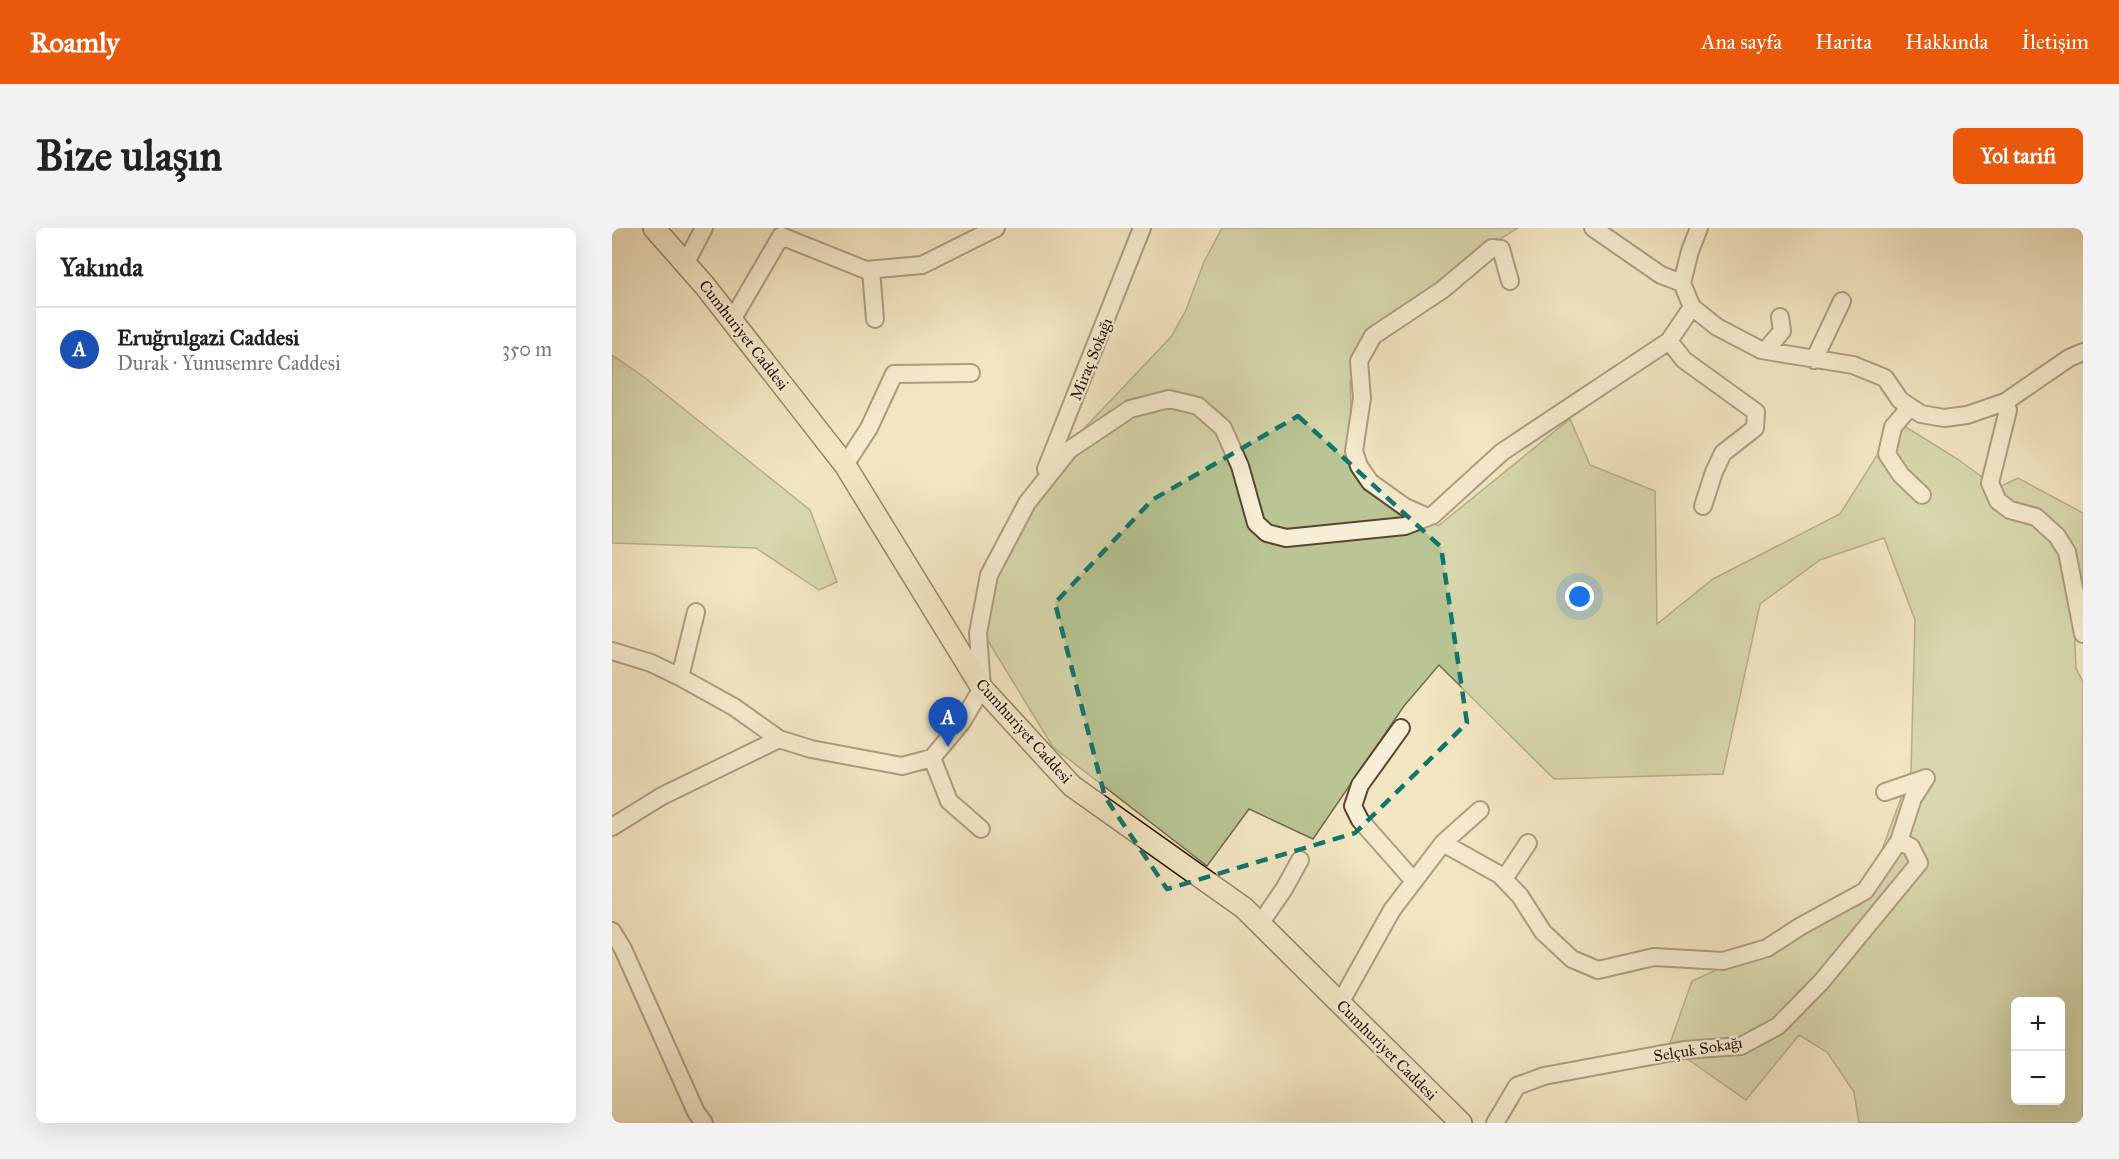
<!DOCTYPE html>
<html lang="tr">
<meta charset="utf-8">
<style>
body{margin:0;font-family:"IM FELL Great Primer",serif;background:#f2f2f2;color:#222}
.controls{position:absolute;right:18px;bottom:18px;display:grid;overflow:hidden;border-radius:9px;box-shadow:0 6px 24px #0002}
.controls button{width:54px;height:54px;display:grid;place-items:center;padding:0;border:0;border-bottom:2px solid #e0e0e0;background:#fff;color:#222;font:30px sans-serif}
.you{position:absolute;left:968px;top:369px;width:21px;height:21px;margin:-15px;border:4px solid #fff;border-radius:50%;background:#1a73e8;box-shadow:0 0 0 9px #1a73e833}
.badge{display:grid;place-items:center;width:39px;height:39px;border-radius:50%;background:#ea580c;color:#fff;font-size:20px;font-weight:700}
.pin{position:absolute;translate:-50% -50px;filter:drop-shadow(0 2px 3px #0008)}
.pin::after{content:'';position:absolute;top:32px;width:21px;height:18px;background:inherit;clip-path:polygon(0 0,100% 0,50% 100%)}
.list{margin:0;padding:0;list-style:none}
h2{display:flex;justify-content:space-between;align-items:center;height:78px;margin:0;padding:0 24px;font-size:26px}
h2 small{font-size:20px;font-weight:400;color:#767676}
.list li{display:grid;grid-template-columns:39px 1fr auto;gap:18px;align-items:center;box-sizing:border-box;height:84px;padding:0 24px;border-top:2px solid #e0e0e0}
.list b{display:block;font-size:22px;white-space:nowrap}
.list p{margin:0;font-size:20px;white-space:nowrap;color:#767676}
.list em{font-size:20px;font-style:normal;color:#767676}
.map{position:relative;flex:none;width:1471px;height:895px;overflow:hidden;border-radius:9px}
header{display:flex;align-items:center;gap:36px;box-sizing:border-box;height:84px;padding:0 30px;background:#ea580c;color:#fff}
header strong{font-size:28px}
nav{display:flex;gap:33px;margin-inline-start:auto;font-size:21px}
.intro{display:flex;align-items:center;justify-content:space-between;box-sizing:border-box;height:144px;padding:0 36px}
h1{margin:0;font-size:42px}
.button{padding:15px 27px;border-radius:9px;background:#ea580c;color:#fff;font-size:21px;font-weight:700}
main{display:flex;gap:36px;padding:0 36px}
aside{flex:1;background:#fff;border-radius:9px;box-shadow:0 6px 24px #0002}
.map>svg:first-child{display:block}
.green{fill:#b9c594;stroke:#716a4a;stroke-width:1.5;fill-rule:evenodd}
.lines{fill:none;stroke-linecap:round;stroke-linejoin:round}
.minor-casing{stroke:#5b4430;stroke-width:20}
.major-casing{stroke:#290f00;stroke-width:24}
.minor{stroke:#f7eed7;stroke-width:16}
.major{stroke:#f2e5c1;stroke-width:21}
.marked{fill:none;stroke:#0f766e;stroke-width:4.5;stroke-dasharray:12 8;stroke-linejoin:round}
.labels{text-anchor:middle;dominant-baseline:central;stroke-width:4.5;stroke-linejoin:round;paint-order:stroke}
.street-label{font-size:16px;fill:#290f00;stroke:#f7eed7}
</style>
<header>
<strong>Roamly</strong>
<nav><a>Ana sayfa</a><a>Harita</a><a>Hakkında</a><a>İletişim</a></nav>
</header>
<div class="intro"><h1>Bize ulaşın</h1><a class="button">Yol tarifi</a></div>
<main>
<aside>
<h2>Yakında<small></small></h2>
<ul class="list">
<li><span class="badge" style="background:#1a4fb4">A</span><div><b>Eruğrulgazi Caddesi</b><p>Durak · Yunusemre Caddesi</p></div><em>350 m</em></li>
</ul>
</aside>
<div class="map">
<svg width="1471" height="895" viewBox="0 0 1471 895">
<rect width="100%" height="100%" fill="#f2e5c1"/>
<filter id="stains"><feTurbulence type="fractalNoise" baseFrequency=".00333" numOctaves="4"/><feColorMatrix values="0 0 0 0 .2 0 0 0 0 .09 0 0 0 0 .02 0 0 0 .5 -.17"/></filter>
<radialGradient id="worn" r=".72"><stop offset=".6" stop-color="#630" stop-opacity="0"/><stop offset="1" stop-color="#630" stop-opacity=".3"/></radialGradient>
<path class="green" d="M610,0H906L880,16L767,109L738,153L741,233L826,298L958,191L978,237L1043,263L1045,396L1101,351L1228,286L1286,194L1347,232L1385,260L1406,250L1471,285V372L1462,391L1464,440L1471,454V895H1247L1242,864L1215,824L1187,807L1134,872L1057,818L1080,753L1250,676L1299,543L1303,392L1272,310L1208,332L1148,376L1111,546L942,551L827,437L792,478L701,611L637,581L595,638L441,519L373,408L386,330L463,210L559,109L574,82L592,34ZM1404,774H1448V872H1404Z
M0,127L32,149L198,282L225,354L207,362L144,320L0,315Z"/>
<g class="lines">
<g class="minor-casing">
<path id="minor" d="M981,0L1049,47L1070,55
M1087,0L1078,23L1070,55L1080,79L1105,99L1149,122L1241,137L1273,150L1288,172L1309,186L1332,190L1355,187L1393,174L1457,130L1471,124
M74,34L92,0
M259,42L263,91
M120,92L169,8L254,42L310,37L384,0
M1057,113L1072,132L1144,184L1143,200L1111,225L1102,244L1091,278
M1154,122L1170,103L1168,89
M1202,132L1230,73
M1393,174L1396,182L1378,255L1386,273L1398,282L1424,289L1445,308L1455,324L1471,406
M1298,179L1281,199L1275,226L1289,247L1310,267
M233,237L257,200L282,146L359,145
M434,241L530,0
M816,289L793,279L758,254L747,238L742,223L750,170L747,133L761,108L830,62L880,20L889,21L898,53
M0,423L39,435L68,449L122,479L167,511L199,521L290,538L320,530L350,494L370,460L366,405L377,347L415,275L457,222L518,181L557,171L586,178L611,200L628,238L644,295L655,305L674,310L793,298L821,287L890,224L1057,113L1080,79
M68,449L84,384
M789,500L748,557L741,578L748,592L801,652
M320,530L337,573L369,601
M1273,564L1314,550L1301,570L1287,613
M0,599L50,568L167,511
M831,615L888,647L908,668L931,704L960,731L986,742L1042,729L1111,733L1155,720L1189,698L1253,663L1287,613L1299,619L1307,635L1210,753L1166,798L1129,818L1072,822L932,848L905,858L883,895
M892,651L916,615
M648,696L672,661L688,632
M0,703L11,721L84,884L92,895
M728,775L780,682L831,615L868,582"/>
</g>
<g class="major-casing">
<path id="major" d="M42,0L93,58L233,237L370,460L460,558L632,680L849,895"/>
</g>
<use href="#minor" class="minor"/>
<use href="#major" class="major"/>
</g>
<path d="M0 0H1471V895H0ZM686,188L829,319L855,495L743,605L555,661L493,569L443,375L540,272Z" fill="#f2e5c1" fill-opacity=".55" fill-rule="evenodd"/>
<path class="marked" d="M686,188L829,319L855,495L743,605L555,661L493,569L443,375L540,272Z"/>
<g class="labels">
<g class="street-label">
<text transform="translate(132 107) rotate(52)">Cumhuriyet Caddesi</text>
<text transform="translate(479 131) rotate(-68)">Miraç Sokağı</text>
<text transform="translate(412 503) rotate(48)">Cumhuriyet Caddesi</text>
<text transform="translate(1086 821) rotate(-9)">Selçuk Sokağı</text>
<text transform="translate(775 822) rotate(45)">Cumhuriyet Caddesi</text>
</g>
</g>
<rect width="100%" height="100%" filter="url(#stains)"/>
<rect width="100%" height="100%" fill="url(#worn)"/>
</svg>
<div class="controls">
<button>+</button>
<button>−</button>
</div>
<div class="you"></div>
<div class="pin badge" style="left:336px;top:519px;background:#1a4fb4">A</div>
</div>
</main>
